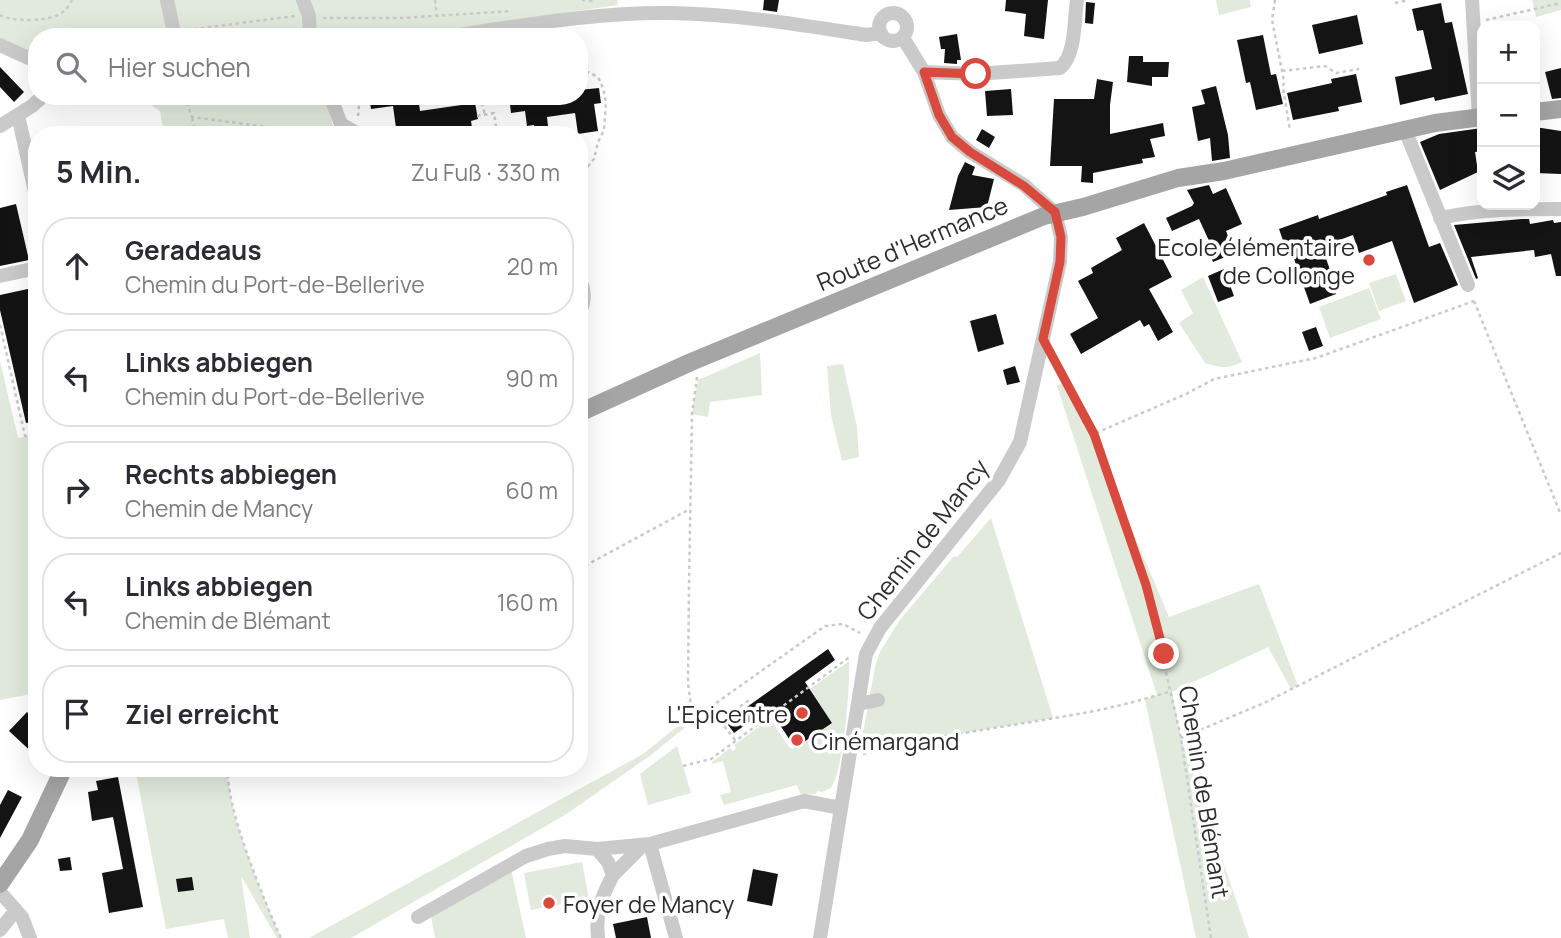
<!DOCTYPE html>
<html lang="de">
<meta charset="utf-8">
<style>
body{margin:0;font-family:Manrope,sans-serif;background:#f7f7f7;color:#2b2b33}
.controls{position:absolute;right:21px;top:21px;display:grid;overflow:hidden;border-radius:14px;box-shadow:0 7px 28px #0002}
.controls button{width:63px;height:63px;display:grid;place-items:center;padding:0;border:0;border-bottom:2px solid #e1e1e2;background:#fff;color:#2b2b33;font:35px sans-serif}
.stop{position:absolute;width:21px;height:21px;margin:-16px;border:5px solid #d74a3d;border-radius:50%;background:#fff}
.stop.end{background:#d74a3d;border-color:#fff;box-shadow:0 2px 7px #0008}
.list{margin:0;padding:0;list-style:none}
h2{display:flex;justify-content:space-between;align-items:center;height:91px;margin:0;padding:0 28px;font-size:30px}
h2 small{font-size:23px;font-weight:400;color:#7c7c81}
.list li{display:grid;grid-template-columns:46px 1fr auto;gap:21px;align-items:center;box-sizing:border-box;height:98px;margin:0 14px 14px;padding:0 14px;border:2px solid #e1e1e2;border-radius:28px}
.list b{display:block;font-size:26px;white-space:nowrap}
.list p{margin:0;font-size:23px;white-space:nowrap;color:#7c7c81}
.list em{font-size:23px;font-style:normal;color:#7c7c81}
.icon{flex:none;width:38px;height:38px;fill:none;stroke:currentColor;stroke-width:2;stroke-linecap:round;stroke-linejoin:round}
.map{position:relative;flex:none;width:1561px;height:938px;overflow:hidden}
.search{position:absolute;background:#fff;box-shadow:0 7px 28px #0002;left:28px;top:28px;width:560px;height:77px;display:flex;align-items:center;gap:18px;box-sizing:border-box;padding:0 24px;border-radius:28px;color:#7c7c81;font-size:26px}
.panel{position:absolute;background:#fff;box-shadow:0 7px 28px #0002;left:28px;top:126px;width:560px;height:651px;border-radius:28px}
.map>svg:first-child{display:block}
.green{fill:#e1eadc}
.building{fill:#141414}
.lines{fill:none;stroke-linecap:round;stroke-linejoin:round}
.path{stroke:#cacaca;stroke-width:2.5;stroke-dasharray:3.5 3.5;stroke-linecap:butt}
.minor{stroke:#cacaca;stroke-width:14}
.major{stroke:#a5a5a5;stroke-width:18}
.route{stroke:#d74a3d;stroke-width:9}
.poi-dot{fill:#d74a3d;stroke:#fff;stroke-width:2.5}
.labels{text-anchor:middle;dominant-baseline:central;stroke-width:7;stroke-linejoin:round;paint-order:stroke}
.street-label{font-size:24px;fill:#2d2d2d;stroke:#fff}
.poi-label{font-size:24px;fill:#2d2d2d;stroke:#fff;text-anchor:end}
</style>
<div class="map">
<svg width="1561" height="938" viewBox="0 0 1561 938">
<rect width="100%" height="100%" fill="#fff"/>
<path class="green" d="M0,0H617L618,5L397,37H37V55L0,38Z
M1216,0H1250L1251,7L1219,15Z
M1532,0H1561V10L1536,17Z
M138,96H326L335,135H164L160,111Z
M1396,274L1406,301L1379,311L1369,283Z
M1203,277L1242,362C1228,369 1220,368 1205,363L1179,323L1193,313L1181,290Z
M1369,288L1381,319L1330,338L1319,307Z
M760,353L762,395L710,402L708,417L692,414L698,380Z
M0,361L18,438L37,434V693L0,700Z
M843,364L857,427L859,457L842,461L831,415L827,366Z
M1066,380L1094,434L1119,499L1169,617L1259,584L1298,686L1291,689L1268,647L1172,692L1181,738L1249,938H1196L1145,700L1157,695L1057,386Z
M991,518L1053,718L920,740L877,750L878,744L860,749L875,667L880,652L899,621L953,557L958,556Z
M849,661C850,687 844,768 831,788L822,792L817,791L816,794L801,795L797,785L724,805L720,795L731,792L723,761L712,764V762L730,748L733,751L736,748L734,745L770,719L789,747L793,749L832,723L810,689Z
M689,701L695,708H709L651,755L565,815L351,938H309L643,754L684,721V703Z
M677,746L691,793L648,805L640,774Z
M135,768H229C222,801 266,904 281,938H277L241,876L250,938H228L224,919L166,929Z
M582,862L589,899L531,910L524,873Z
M511,869L526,938H435L431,916Z"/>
<path class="building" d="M764,0H779L777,12L763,10Z
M1006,0H1048L1044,39L1024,36L1026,14L1005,11Z
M1086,2L1095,3L1093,24L1085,23Z
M1441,3L1445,23L1452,22L1468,94L1435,101L1434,97L1400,105L1395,77L1432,69L1423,30L1417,31L1412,9Z
M1357,15L1363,44L1319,54L1312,25Z
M957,34L961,60H957V64L944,63L945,49H941L939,37Z
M1263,35L1271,75L1276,74L1283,104L1256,110L1250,82L1246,83L1237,40Z
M1129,56H1143V62H1169L1168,77H1152V86L1127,82Z
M0,67L24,92L14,102L0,87Z
M1561,68V98L1552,99L1545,72Z
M1356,74L1362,102L1338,107L1339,111L1293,120L1287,93L1332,83L1331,79Z
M1097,79L1113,82L1110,105V134L1163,123L1165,136L1150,139L1155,157L1142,159L1143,163L1093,173V183L1081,182L1082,166H1050L1054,99H1094Z
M1216,86L1228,135L1230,158L1212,161L1210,138L1198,141L1192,107L1205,104L1201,90Z
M599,88L601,103L594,104L598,131L578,134L575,113L547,117L549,135H535L534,125L527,126L525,111L511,113L509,96H579V90Z
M1011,89L1013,115L987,116L985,91Z
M369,96H418L420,111L475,103L478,119L471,121L473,135H403L402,127L396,128L393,106L371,109Z
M1535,127L1561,131V174L1535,173Z
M1482,128V151L1475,152L1478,172L1440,190L1420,142L1439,134Z
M982,129L995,137L989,148L976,140Z
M965,162L975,167L972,175L994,179L987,207L949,210L958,176Z
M1209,185L1213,194L1226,188L1242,224L1226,231L1235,253L1213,262L1206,244L1210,243L1199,219L1172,231L1166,218L1192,206L1194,203L1187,190Z
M1407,185L1429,247L1440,243L1458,285L1414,303L1392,241L1359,253L1353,235L1326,245L1327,249L1323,250L1335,284L1333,285L1336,294L1310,304L1293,256L1289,258L1279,229L1318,215L1319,219L1387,195L1386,192Z
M16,204L29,260L0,266V208Z
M1522,219H1529L1530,224L1553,220L1554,223L1561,222V276H1556L1551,254L1535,257L1534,250L1471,257L1478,278L1476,279L1454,225Z
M1144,223L1172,277L1149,289L1173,332L1158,341L1149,324L1144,327L1140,320L1081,354L1070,334L1098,318L1078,281L1093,273L1091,268L1122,250L1116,238Z
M1224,269L1234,296L1218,302L1208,276Z
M37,287V421L26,423L0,310V295Z
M996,314L1004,344L978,352L970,321Z
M1316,327L1323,346L1309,351L1302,332Z
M1015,366L1020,382L1007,385L1003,370Z
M828,649L835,660L805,682L832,723L795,748L769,708L734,733L726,722Z
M27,712L37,722V757L9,731Z
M118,777L143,907L109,913L102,873L123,869L113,817L92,821L88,792L98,790L96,781Z
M8,790L22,797L0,838V805Z
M70,857L72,870L60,871L58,859Z
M753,869L778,874L772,906L747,901Z
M192,877L194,890L178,892L176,879Z
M647,917L651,938H616L613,924Z"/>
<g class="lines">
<path class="path" d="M435,0L437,16
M582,0L595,1
M1275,0L1272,20L1284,81L1283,87L1290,131
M1395,3L1409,0
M0,15C12,22 43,21 56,16C64,13 68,7 72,0
M323,18H402L512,11
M1486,20L1561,3
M187,30L295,16
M1282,71L1325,66L1336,73L1359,69
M579,72H588L598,77L603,88L606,102L604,130L598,142L594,159L579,177
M184,96L192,117L267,127L273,135
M480,96L485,115
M358,116L359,105L368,102
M477,116L494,113L497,133
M192,118L196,135
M267,127L289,128L319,135
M497,135V133L509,131L510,135
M1474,301L1561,515
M0,325L25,436L37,434
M1054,357L1094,434L1146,585L1181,738L1211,938
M697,377L692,414L689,585L688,684L691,705L699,710L709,708L825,626L843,624L860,633
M1096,433L1186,394L1214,379L1316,358L1474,301
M579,569L690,509
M1181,738L1264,703L1561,553
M735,740L720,721L749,700
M863,754C937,735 1013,726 1089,712C1117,707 1144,699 1172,691
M683,766L711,759L851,656
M229,768C222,800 266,905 281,938"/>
<path class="minor" d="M167,0L175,37
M303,0L309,16L310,37
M1472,0L1479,117
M879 27a14 14 0 1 1 28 0a14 14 0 1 1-28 0Z
M444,37C519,26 595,12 671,13C736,14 802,25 866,35L881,33
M0,45L37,62
M924,72L976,74L1060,68C1076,55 1074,20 1077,0
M330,96L341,124L360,135
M18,115L37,201
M0,126L32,106L43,96
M1405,130L1468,285
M1440,218C1481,209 1519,209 1561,209
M0,276L37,268
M579,278C585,290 586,301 579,313
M858,704L878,700
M650,844L676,938
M597,849L608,862L613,875C602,896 595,912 598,937
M613,875L643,845
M0,892L22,917L30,938
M418,917L526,856L548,849L565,846L597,849L650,844L804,801L841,808
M0,930L16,910
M820,938L866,654L880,628L999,480L1020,442L1060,262L1061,237L1055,213L1024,185L970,152L952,137L939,115L924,72L903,38"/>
<path class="major" d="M1535,112L1561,109
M579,413L691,362L1044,216L1083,207L1178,178L1224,171L1435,123L1482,117
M0,884L30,840L64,768"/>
</g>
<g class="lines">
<path class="route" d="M976,74L924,72L939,115L952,137L970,152L1024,186L1055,212L1061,237L1060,262L1043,339L1094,434L1146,585L1164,654"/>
</g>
<g class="poi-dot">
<circle cx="1369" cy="260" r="7"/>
<circle cx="802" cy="713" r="7"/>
<circle cx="797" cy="740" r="7"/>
<circle cx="549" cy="903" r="7"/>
</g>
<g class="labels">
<g class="street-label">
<text transform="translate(912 243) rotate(-23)">Route d'Hermance</text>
<text transform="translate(922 539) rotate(-52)">Chemin de Mancy</text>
<text transform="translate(1205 792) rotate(81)">Chemin de Blémant</text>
</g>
<g class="poi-label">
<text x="1355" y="246">Ecole élémentaire<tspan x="1355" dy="28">de Collonge</tspan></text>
<text x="788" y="713">L'Epicentre</text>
<text x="811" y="740" text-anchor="start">Cinémargand</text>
<text x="563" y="903" text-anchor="start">Foyer de Mancy</text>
</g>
</g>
</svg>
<div class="controls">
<button>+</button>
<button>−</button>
<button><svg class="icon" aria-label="layers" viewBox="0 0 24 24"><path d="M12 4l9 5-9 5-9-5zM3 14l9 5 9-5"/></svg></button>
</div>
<div class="stop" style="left:976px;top:74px"></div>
<div class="stop end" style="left:1164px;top:654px"></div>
<div class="search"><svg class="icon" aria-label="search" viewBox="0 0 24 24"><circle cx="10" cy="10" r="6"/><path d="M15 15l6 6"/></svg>Hier suchen</div>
<section class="panel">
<h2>5 Min.<small>Zu Fuß · 330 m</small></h2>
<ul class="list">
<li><svg class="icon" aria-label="ahead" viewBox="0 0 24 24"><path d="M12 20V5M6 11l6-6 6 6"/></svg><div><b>Geradeaus</b><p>Chemin du Port-de-Bellerive</p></div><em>20 m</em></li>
<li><svg class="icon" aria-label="left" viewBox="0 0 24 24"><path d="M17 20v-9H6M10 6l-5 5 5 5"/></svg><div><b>Links abbiegen</b><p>Chemin du Port-de-Bellerive</p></div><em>90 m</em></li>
<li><svg class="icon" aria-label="right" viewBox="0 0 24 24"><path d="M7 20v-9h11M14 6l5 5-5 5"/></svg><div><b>Rechts abbiegen</b><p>Chemin de Mancy</p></div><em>60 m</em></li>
<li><svg class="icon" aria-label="left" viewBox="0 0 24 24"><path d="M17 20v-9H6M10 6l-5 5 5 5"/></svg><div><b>Links abbiegen</b><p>Chemin de Blémant</p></div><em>160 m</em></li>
<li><svg class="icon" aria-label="arrive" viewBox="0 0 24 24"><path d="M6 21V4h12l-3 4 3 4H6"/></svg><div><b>Ziel erreicht</b></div></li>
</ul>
</section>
</div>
